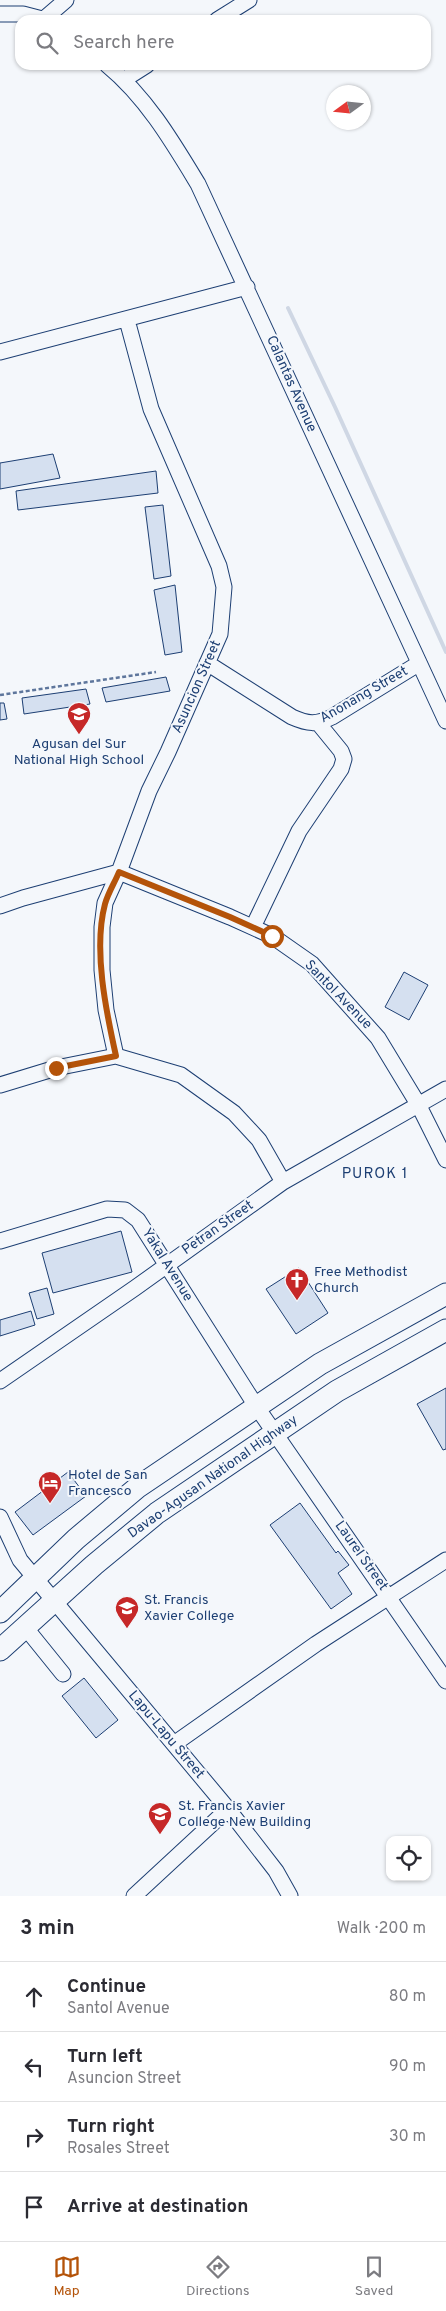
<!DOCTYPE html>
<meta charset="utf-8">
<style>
body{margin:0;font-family:Overpass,sans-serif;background:#f7f7f7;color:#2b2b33}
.controls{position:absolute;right:15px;bottom:15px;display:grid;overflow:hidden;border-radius:10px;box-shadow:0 1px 4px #0004}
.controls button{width:45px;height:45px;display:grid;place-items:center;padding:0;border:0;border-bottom:1px solid #e1e1e2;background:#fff;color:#2b2b33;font:25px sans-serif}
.compass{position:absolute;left:326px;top:85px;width:45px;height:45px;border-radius:50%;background:#fff;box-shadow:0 1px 4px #0004;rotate:255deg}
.stop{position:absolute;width:15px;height:15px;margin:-11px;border:4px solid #b45309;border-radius:50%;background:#fff}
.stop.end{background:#b45309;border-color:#fff;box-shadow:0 1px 5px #0008}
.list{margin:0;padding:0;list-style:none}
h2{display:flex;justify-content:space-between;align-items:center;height:65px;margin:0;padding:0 20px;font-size:21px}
h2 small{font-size:16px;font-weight:400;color:#7c7c81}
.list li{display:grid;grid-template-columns:32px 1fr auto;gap:15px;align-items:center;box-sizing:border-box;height:70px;padding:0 20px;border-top:1px solid #e1e1e2}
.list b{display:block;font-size:19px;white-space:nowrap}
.list p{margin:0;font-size:16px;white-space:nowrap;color:#7c7c81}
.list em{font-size:16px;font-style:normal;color:#7c7c81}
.icon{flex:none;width:28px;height:28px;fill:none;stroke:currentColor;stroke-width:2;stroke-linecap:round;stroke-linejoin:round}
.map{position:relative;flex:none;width:446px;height:1896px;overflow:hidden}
.search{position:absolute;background:#fff;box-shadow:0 1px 4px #0004;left:15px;right:15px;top:15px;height:55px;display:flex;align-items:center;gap:12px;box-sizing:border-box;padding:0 18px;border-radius:15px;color:#7c7c81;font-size:19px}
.sheet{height:345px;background:#fff}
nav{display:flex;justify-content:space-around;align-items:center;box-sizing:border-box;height:70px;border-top:1px solid #e1e1e2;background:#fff;font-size:14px;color:#7c7c81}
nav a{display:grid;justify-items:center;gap:2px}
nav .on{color:#b45309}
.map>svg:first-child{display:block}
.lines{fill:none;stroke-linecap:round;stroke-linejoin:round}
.stream{stroke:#cfd7e4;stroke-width:4}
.building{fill:#d5e0f0;stroke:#1d3f73}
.minor-casing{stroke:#1d3f73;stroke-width:17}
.highway-casing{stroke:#1d3f73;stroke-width:23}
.path{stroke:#5e769c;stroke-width:2.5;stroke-dasharray:4 2.5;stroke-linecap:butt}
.minor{stroke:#f4f7fb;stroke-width:15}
.highway{stroke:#f4f7fb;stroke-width:21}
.route{stroke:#b45309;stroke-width:6}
.labels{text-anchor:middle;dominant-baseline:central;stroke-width:4;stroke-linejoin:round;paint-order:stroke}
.street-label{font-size:14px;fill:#1d3f73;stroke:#f4f7fb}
.poi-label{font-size:14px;fill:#1d3f73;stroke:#f4f7fb;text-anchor:start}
.neighbourhood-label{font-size:15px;letter-spacing:1px;fill:#1d3f73;stroke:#f4f7fb}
</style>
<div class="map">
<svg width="446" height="1896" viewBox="0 0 446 1896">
<rect width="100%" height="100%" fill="#f4f7fb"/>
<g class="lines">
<path class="stream" d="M288,308L335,407L446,652"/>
</g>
<path class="building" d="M53,454L60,478L0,489V463Z
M156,471L158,493L18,510L16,491Z
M163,505L171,576L154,579L145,507Z
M175,585L182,652L165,655L154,590Z
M166,677L170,691L106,702L102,688Z
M86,689L90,704L24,714L22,698Z
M0,703H4L7,719L0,720Z
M404,972L428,985L409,1020L385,1007Z
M121,1231L132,1272L53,1293L42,1253Z
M299,1268L328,1313L296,1334L266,1289Z
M47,1288L54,1314L37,1319L29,1293Z
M31,1311L35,1325L0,1336V1320Z
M446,1388V1449L443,1450L417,1404Z
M68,1472L86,1496L33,1535L15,1512Z
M300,1503L336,1553L338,1551L349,1565L338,1573L352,1594L331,1609L270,1525Z
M84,1678L118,1720L96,1738L62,1696Z"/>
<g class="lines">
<g class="minor-casing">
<path id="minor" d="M0,14H23L46,20
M44,19L66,0
M217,20L249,0
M107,65C146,97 172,141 198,184L446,721
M125,79L147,65
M0,352L247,287
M207,663L292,717C308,724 316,725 332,717L418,664
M0,906L23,898L119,872L230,917L272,936L312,964L378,1038L418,1104L446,1160
M253,927L299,831L341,769L344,759L341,751L319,724
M116,1056L106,1010L102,970V927L105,903L119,872L149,791L168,752L220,634L224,587L219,566L151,409L127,320
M0,1085L56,1068L116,1056L181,1075L234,1113L259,1140L283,1182
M0,1241L107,1209L125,1210L138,1220L256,1406L446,1681
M0,1381L135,1288L283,1182L446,1089
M0,1517L20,1560L228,1809L276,1871L290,1896
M25,1627L63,1674
M174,1744L316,1644L446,1560
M134,1896L228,1809"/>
</g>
<g class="highway-casing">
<path id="highway" d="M0,1612L76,1539L138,1487L320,1364L446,1294
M0,1650L94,1565L157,1513L337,1391L446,1330"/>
</g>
<path class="path" d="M0,695L156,672"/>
<use href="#minor" class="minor"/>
<use href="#highway" class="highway"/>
</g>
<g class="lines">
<path class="route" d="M56,1068L116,1056C106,1011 93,949 105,904C108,893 115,882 119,872L230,917L272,936"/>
</g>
<defs>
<g id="school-pin" transform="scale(1.25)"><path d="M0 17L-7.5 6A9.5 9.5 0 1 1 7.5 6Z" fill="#c62828" stroke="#f4f7fb"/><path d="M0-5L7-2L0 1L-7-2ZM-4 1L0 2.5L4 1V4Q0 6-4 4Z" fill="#fff"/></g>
<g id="church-pin" transform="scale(1.25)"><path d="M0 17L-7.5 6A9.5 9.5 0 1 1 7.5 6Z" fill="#c62828" stroke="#f4f7fb"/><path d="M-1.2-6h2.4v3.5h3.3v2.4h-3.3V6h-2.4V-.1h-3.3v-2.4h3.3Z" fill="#fff"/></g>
<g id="hotel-pin" transform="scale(1.25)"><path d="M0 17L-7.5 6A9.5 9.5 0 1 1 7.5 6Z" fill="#c62828" stroke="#f4f7fb"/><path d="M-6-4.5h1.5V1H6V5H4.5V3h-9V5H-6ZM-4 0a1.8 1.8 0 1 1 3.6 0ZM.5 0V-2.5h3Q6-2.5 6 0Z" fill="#fff"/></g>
<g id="university-pin" transform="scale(1.25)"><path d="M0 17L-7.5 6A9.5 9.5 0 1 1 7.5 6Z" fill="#c62828" stroke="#f4f7fb"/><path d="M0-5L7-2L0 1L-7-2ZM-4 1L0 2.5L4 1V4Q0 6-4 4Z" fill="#fff"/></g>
</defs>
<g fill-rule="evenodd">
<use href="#school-pin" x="79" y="714"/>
<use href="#church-pin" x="297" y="1280"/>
<use href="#hotel-pin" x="50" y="1483"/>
<use href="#university-pin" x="127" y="1608"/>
<use href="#university-pin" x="160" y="1814"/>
</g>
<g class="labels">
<g class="street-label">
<text transform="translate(291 384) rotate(66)">Calantas Avenue</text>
<text transform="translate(197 687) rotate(-66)">Asuncion Street</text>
<text transform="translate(364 695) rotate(-30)">Anonang Street</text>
<text transform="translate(338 995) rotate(46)">Santol Avenue</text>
<text transform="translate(218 1228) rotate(-35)">Petran Street</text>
<text transform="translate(167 1265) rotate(58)">Yakal Avenue</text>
<text transform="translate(213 1477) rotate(-35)">Davao-Agusan National Highway</text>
<text transform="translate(361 1556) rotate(55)">Laurel Street</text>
<text transform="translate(166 1735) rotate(50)">Lapu-Lapu Street</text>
</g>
<g class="poi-label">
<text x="79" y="744" text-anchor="middle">Agusan del Sur<tspan x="79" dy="16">National High School</tspan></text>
<text x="314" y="1272">Free Methodist<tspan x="314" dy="16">Church</tspan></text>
<text x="68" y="1475">Hotel de San<tspan x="68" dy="16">Francesco</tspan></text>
<text x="144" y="1600">St. Francis<tspan x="144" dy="16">Xavier College</tspan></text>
<text x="178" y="1806">St. Francis Xavier<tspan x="178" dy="16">College New Building</tspan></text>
</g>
<g class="neighbourhood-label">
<text x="375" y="1174">PUROK 1</text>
</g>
</g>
</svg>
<div class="controls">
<button><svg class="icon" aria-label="locate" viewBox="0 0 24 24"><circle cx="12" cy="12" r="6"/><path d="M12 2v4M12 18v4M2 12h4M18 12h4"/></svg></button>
</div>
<svg class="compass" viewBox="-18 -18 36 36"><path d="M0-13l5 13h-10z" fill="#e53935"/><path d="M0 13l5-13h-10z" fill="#7c7c81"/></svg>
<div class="stop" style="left:272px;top:936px"></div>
<div class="stop end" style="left:56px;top:1068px"></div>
<div class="search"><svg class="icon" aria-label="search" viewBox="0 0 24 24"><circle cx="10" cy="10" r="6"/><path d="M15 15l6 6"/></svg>Search here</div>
</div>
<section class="sheet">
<h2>3 min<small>Walk · 200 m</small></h2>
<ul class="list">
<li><svg class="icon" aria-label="ahead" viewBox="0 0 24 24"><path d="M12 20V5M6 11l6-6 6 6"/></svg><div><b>Continue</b><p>Santol Avenue</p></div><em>80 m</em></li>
<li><svg class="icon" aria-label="left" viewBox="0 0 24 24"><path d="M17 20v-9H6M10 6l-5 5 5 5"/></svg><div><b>Turn left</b><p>Asuncion Street</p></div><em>90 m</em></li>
<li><svg class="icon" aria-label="right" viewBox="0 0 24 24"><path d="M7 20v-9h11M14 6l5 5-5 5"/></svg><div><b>Turn right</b><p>Rosales Street</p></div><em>30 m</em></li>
<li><svg class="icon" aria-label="arrive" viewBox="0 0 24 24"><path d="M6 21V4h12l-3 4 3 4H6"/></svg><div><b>Arrive at destination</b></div></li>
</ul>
</section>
<nav>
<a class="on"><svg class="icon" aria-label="map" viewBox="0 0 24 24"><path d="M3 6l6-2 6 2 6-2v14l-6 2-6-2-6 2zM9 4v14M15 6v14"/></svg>Map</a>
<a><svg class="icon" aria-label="directions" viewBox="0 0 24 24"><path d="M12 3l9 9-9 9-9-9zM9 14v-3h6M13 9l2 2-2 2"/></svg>Directions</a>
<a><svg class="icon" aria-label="saved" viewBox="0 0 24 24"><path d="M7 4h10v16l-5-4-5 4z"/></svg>Saved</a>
</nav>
